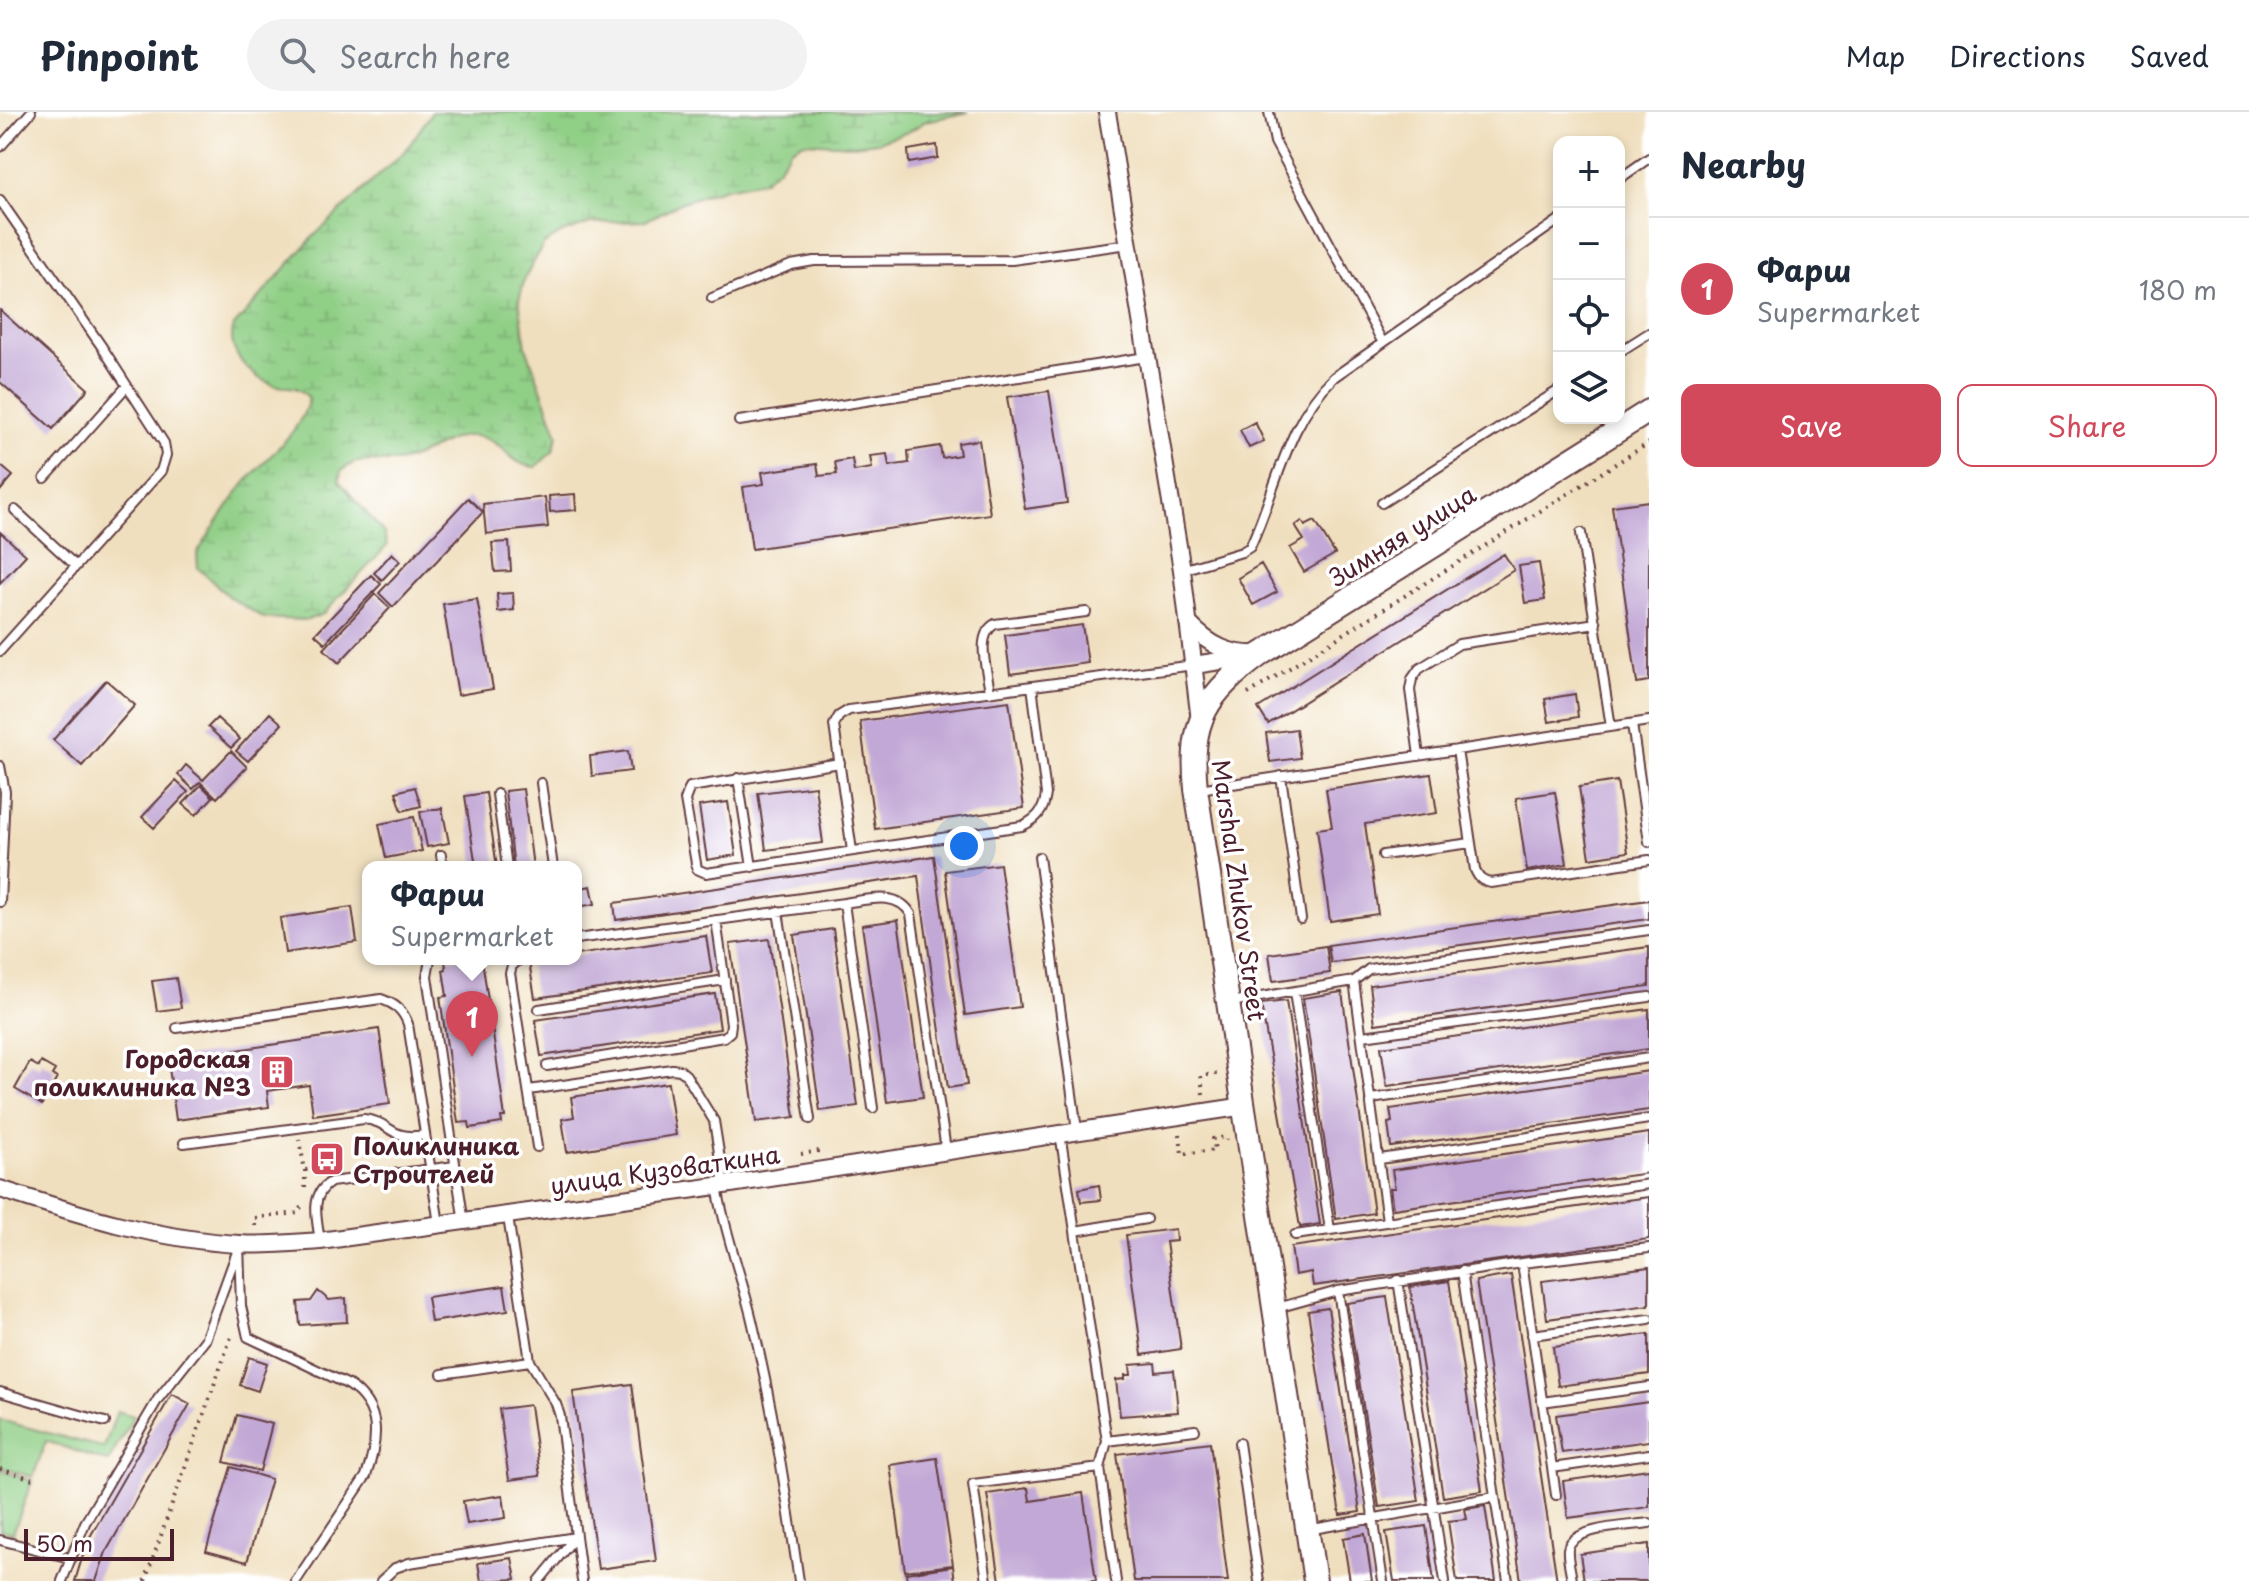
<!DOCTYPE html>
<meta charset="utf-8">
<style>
body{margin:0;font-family:"Playpen Sans",sans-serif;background:#f2f2f3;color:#1f2937}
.controls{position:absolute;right:24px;top:24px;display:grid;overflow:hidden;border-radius:16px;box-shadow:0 4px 12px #0003}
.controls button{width:72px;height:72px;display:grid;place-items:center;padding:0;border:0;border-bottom:2px solid #e0e1e3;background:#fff;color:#1f2937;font:40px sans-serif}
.scale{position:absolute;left:24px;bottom:20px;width:150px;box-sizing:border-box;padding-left:8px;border:4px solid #4a1f2b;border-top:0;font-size:22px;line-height:28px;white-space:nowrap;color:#4a1f2b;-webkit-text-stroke:6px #fff;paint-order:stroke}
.you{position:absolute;left:964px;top:734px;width:28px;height:28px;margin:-20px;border:6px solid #fff;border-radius:50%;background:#1a73e8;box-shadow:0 0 0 12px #1a73e833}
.badge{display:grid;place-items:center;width:52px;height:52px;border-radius:50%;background:#d1495b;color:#fff;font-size:26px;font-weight:700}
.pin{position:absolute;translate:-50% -66px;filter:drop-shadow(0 2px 4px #0008)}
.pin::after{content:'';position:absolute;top:42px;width:28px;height:24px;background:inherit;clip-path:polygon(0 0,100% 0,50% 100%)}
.popup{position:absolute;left:362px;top:749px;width:220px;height:104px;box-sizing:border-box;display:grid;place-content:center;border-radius:16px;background:#fff;filter:drop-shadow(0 2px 6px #0005);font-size:26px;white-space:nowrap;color:#747a83}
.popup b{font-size:30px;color:#1f2937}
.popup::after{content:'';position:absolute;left:50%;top:100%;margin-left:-16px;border:16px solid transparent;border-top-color:#fff}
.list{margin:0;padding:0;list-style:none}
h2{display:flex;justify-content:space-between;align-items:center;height:104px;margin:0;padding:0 32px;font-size:34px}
h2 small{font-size:26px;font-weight:400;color:#747a83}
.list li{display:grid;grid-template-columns:52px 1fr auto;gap:24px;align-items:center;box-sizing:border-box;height:144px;padding:0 32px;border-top:2px solid #e0e1e3}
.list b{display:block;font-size:30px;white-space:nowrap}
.list p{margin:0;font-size:26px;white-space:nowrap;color:#747a83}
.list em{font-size:26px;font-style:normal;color:#747a83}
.actions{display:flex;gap:16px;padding:24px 32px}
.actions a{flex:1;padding:18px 0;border:2px solid #d1495b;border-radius:16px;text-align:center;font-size:28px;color:#d1495b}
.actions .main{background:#d1495b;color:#fff}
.icon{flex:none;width:44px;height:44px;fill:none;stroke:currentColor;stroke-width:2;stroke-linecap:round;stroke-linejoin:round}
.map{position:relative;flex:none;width:1649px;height:1469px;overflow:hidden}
header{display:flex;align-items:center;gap:48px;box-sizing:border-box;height:112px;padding:0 40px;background:#fff;border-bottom:2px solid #e0e1e3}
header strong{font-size:38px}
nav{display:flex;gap:44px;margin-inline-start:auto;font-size:28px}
.search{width:560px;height:72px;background:#f2f2f3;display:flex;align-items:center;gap:20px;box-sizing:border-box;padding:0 28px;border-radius:44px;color:#747a83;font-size:30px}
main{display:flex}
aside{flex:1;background:#fff}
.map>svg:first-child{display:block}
.grass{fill:#90cf86;stroke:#6d7758;stroke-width:2}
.wetland{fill:url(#wetland-marsh);stroke:#6d7758;stroke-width:2}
.building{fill:#c2a8d6}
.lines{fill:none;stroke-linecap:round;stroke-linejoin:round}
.lane-casing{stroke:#633c41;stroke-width:12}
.street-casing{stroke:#633c41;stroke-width:20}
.secondary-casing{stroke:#633c41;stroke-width:26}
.path{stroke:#633c41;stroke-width:4;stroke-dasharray:2 6;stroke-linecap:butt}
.lane{stroke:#fff;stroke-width:8}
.street{stroke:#fff;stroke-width:16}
.secondary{stroke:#fff;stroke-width:22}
.labels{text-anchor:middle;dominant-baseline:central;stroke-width:7;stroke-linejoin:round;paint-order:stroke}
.street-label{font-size:24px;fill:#4a1f2b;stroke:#fff}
.poi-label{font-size:24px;font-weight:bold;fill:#4a1f2b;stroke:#fff;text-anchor:end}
</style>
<header>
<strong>Pinpoint</strong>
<div class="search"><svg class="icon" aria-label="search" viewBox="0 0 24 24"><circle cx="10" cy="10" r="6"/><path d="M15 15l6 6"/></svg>Search here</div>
<nav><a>Map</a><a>Directions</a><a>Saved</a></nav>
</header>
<main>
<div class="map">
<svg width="1649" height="1469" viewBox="0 0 1649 1469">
<defs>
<pattern id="wetland-marsh" width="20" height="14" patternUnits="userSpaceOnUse" patternTransform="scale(2)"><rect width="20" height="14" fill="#90cf86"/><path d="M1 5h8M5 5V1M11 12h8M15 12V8" fill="none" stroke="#7eb174"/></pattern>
</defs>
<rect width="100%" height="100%" fill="#fff"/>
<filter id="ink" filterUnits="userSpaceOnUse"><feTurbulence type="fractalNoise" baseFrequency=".0125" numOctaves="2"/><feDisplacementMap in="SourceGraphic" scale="16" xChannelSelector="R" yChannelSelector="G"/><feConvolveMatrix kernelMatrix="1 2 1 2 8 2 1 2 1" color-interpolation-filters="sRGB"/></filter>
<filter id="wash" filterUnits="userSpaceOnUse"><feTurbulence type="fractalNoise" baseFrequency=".006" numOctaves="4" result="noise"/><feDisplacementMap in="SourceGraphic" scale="32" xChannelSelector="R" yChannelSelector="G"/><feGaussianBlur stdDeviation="1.8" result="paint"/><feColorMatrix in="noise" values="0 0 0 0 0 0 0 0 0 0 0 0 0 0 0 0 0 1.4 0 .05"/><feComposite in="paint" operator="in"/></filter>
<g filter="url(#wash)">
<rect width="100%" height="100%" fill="#f0dfbe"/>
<path class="grass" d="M117,1299L134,1304L108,1350L46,1329L33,1365L0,1355V1308L104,1336Z
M0,1358L32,1369L13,1421L0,1418Z"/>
<path class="wetland" d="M432,0H969L926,9L908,20L877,30L852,33L804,30L791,37L778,56L762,69L725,76L682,90L645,109L591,111L562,121L543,133L525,166L519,188L526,235L558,323L553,339L536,355C510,353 510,337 489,328C458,313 432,341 407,348C391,353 372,347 357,350C352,351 345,356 341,359L339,369L384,421L387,434L323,502L307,508L264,506L229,485L198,456L197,442C211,419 226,396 242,375C264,346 301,323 309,286C294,270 291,278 274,273C250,265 225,239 234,214L315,123L406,38Z"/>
<g id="blocks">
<path class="building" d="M937,33L938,46L909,51L908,38Z
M0,198L88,277L53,317L0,270Z
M1049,279L1067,391L1025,397L1007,285Z
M1255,310L1264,329L1249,336L1240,318Z
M979,328L990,402L752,437L743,375L764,372L762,360L817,352L819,364L837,362L835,350L852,347L854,359L872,356L870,344L887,342L889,354L909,351L908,339L940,334L942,346L960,343L958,331Z
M0,353L13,364L0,379Z
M575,382L576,398L550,400L549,384Z
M545,385L548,415L486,422L483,392Z
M468,386L483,400L393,495L379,481Z
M1649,389V569L1637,571L1612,394Z
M1302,409L1305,414L1315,409L1335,442L1304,460L1290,436L1304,428L1295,414Z
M0,420L26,443L0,471Z
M509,430L511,459L495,460L492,431Z
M392,441L400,449L382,468L374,461Z
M1504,442L1514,458L1268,612L1258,596Z
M1539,451L1545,488L1525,491L1519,454Z
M1261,452L1277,480L1253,493L1238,466Z
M371,463L381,472L325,531L315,522Z
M513,481L514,498L498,500L497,482Z
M375,482L390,496L339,551L324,537Z
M477,487L493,577L458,583L443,492Z
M1082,513L1088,551L1010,562L1005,523Z
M106,568L135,593L82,654L53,628Z
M1575,582L1578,605L1549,610L1545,587Z
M1009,589L1024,696L875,717L860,609Z
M270,601L282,612L248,649L236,639Z
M217,606L240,627L231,636L208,615Z
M1296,617L1300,646L1270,650L1266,621Z
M231,639L247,655L217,686L200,670L193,677L178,663L186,653L203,668Z
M628,639L631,659L592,664L590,644Z
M1431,662L1437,701L1365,712L1378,802L1330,809L1317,717L1332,715L1326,677Z
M176,669L188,680L154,716L142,705Z
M1617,669L1628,740L1590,746L1579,675Z
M201,673L213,685L196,703L183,692Z
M815,674L823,731L766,738L758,681Z
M415,675L421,694L402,699L396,680Z
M523,677L533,755H514L505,679Z
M1555,680L1567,752L1527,759L1516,686Z
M486,681L497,755H476L465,684Z
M728,690L736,743L707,748L699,694Z
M442,696L449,731L427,735L420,700Z
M414,705L422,739L386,746L379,712Z
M934,744L967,973L948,976L918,764L616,808L614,791Z
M1000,752L1020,895L965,903L945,759Z
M591,774L595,792L577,795L576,777Z
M1649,788V807L1331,851L1328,833Z
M352,795L357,830L285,841L280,806Z
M898,808L923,985L887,990L862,813Z
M833,817L858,994L820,999L794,823Z
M706,824L712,861L535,886L529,850L576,847V843Z
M769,827L795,1005L756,1010L730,832Z
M1326,834L1330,861L1273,869L1269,842Z
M1649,835V874L1375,912L1370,873Z
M445,847H482L505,1005H501L502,1011L470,1016L469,1010L458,1011L440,885L447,884L443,858L446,857Z
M176,866L181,896L157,899L152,869Z
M1342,880L1374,1101L1336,1107L1303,886Z
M715,882L720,917L541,944L535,908Z
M1286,889L1320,1112L1300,1115L1261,892Z
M1649,897V937L1387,974L1381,935Z
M379,917L390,992L313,1003L309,973L267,979L269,995L176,1008L168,948Z
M30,950L39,955L41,950L55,958L52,963L57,966L42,993L15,977Z
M1649,959V998L1391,1035L1388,1011L1392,1010L1390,997Z
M668,971L676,1023L567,1040L562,1007L574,1005L571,985Z
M1649,1021V1061L1393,1097L1390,1076H1395L1392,1058Z
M336,1041L337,1049L316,1053L315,1044Z
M1099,1073L1101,1088L1081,1090L1079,1077Z
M1649,1085V1127L1313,1174L1311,1160L1295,1163L1291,1135Z
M1175,1117L1176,1129L1166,1130L1181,1237L1142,1243L1126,1123Z
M1649,1155V1193L1547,1207L1542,1169Z
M1511,1163L1546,1397L1557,1469H1521L1476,1169Z
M1449,1169L1482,1379L1443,1385L1410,1175Z
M504,1174L508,1198L431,1210L427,1185Z
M318,1179L329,1188L346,1186L347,1210L300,1213L298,1190L311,1189Z
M1387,1185L1419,1389L1379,1395L1347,1191Z
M1328,1196L1360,1400L1340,1403L1308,1199Z
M1649,1222V1262L1558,1274L1553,1235Z
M249,1245L267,1251L258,1279L240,1273Z
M1155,1251L1156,1260L1174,1258L1178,1300L1120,1304L1116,1268L1125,1267V1263H1131L1130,1253Z
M632,1272L656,1449L598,1457L573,1280Z
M172,1282L190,1292L106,1440L96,1469H75L87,1430Z
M1649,1290V1329L1562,1341L1556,1303Z
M530,1293L540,1364L509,1368L499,1297Z
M237,1303L272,1312L260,1359L224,1350Z
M1210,1330L1228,1469H1134L1117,1342Z
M937,1346L953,1453L905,1459L890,1353Z
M231,1355L271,1367L247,1450L206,1439Z
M1649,1357V1395L1568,1406L1563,1369Z
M1028,1376L1030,1389L1083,1381L1096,1469H1000L987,1382Z
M503,1383L506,1406L467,1412L463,1389Z
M1485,1394L1496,1469H1457L1448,1409L1467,1407L1465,1397Z
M1426,1414L1434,1469H1394L1386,1420Z
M1365,1422L1372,1469H1350L1343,1426Z
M1649,1432V1469H1584L1580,1442Z
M512,1446L516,1467L481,1469L478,1451Z
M953,1454L955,1469H907L906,1461Z"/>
</g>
</g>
<g filter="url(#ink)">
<use href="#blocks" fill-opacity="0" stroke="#633c41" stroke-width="2"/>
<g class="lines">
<g class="lane-casing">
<path id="lane" d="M1269,0L1275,30L1383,231
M0,35L31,0
M1619,67L1649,46
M0,88L102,235L164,331L166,343L161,359L0,539
M712,186L791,153L814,149L1012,148L1129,132
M1619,240L1649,221
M739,309L1146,245
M45,366L127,274
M1382,391L1559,278
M15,398L76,454
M1581,421L1611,615
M1182,458L1242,440L1250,435C1277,377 1286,311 1334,265L1559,108
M990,580C988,560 974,524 995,512L1086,500
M1632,612L1649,730
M1457,638L1475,758C1479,767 1482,769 1491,771L1649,748
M1419,644L1410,578L1412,567L1419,557L1459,532L1596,511
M840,651L690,675L685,688L697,757L706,761L1022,714C1037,707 1044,699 1046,682L1032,574
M0,654L5,680L0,790
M1281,664L1301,807
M738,666L752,755
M541,671L553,755
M1199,677L1649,609
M497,682L507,755
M852,739L834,613L839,604L849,598L1194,553
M441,743L443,755
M1383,743L1471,731
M1039,745L1077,1018
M844,791L873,996
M778,799L810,1007
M576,827L844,791C867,788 897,778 911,802L946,1038
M430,847L427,864L464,1111
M520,847L512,854L510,861L537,1035
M1354,869L1387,1109
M1294,880L1330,1118L1649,1072
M1231,890L1354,869L1369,857L1649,818
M539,897L725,868
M177,916L381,887C395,892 403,898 408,912L439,1112
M1363,924L1649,885
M547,954L724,925L730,920L731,912L716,808
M529,978L672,957L680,958L686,963L714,1009L724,1072
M1371,987L1649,946
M1060,1021L1107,1329L1100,1356L1116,1469
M184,1031L364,1007C393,1010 388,1029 425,1023
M1380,1047L1649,1007
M717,1074C724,1118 740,1160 751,1204C772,1291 786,1380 799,1469
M508,1105L530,1249L556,1292L560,1304L582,1469
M1075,1119L1146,1107
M1295,1123L1330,1118
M320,1129C317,1107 309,1083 331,1070L455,1054
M239,1132L241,1194L248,1225L349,1273C383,1296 378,1329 366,1364L296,1469
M1462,1159L1495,1385
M1398,1168L1445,1469
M1277,1196L1338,1179
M1532,1223L1649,1207
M442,1262L530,1249
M0,1280L105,1310
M1542,1290L1649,1275
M1107,1329L1195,1318
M1239,1331L1259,1469
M1552,1356L1649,1342
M1556,1383L1522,1151L1649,1136
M1307,1418L1495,1385L1508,1469
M0,1428L70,1446
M62,1469L85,1411L158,1287L205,1228L238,1137
M381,1469L395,1456L409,1451L576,1425
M539,1469L575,1425
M987,1469L973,1372L1100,1356
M1383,1469L1338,1179L1522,1151
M1572,1469C1571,1459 1567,1447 1568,1437C1571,1415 1630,1414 1649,1411"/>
</g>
<g class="street-casing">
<path id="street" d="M1107,0L1182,458L1200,609
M1188,511C1210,534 1230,544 1261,542
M1194,553L1240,546
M0,1077C77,1102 158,1128 240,1132C266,1134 293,1131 320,1129L724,1073L1245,994"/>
</g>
<g class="secondary-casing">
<path id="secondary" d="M1315,1469L1196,677C1189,608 1206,582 1261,542L1649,299"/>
</g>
<path class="path" d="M1248,582L1649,331
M1203,982L1201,964L1221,961
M1180,1022L1182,1042L1215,1038L1213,1027L1226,1025L1227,1028
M299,1027L305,1058L328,1055
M801,1042L819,1039
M305,1058V1079
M255,1114V1106L298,1101L301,1095
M0,1357L33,1367
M145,1469L232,1222"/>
<use href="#lane" class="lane"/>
<use href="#street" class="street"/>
<use href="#secondary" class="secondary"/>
</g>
</g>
<defs>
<g id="building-square" transform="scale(1.8)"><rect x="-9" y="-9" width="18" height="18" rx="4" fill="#d1495b" stroke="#fff"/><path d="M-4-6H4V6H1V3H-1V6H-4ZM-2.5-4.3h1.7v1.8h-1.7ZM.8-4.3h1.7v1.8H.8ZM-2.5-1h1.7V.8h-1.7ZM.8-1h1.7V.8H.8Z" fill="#fff"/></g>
<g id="bus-square" transform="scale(1.8)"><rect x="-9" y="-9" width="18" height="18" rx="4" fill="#d1495b" stroke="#fff"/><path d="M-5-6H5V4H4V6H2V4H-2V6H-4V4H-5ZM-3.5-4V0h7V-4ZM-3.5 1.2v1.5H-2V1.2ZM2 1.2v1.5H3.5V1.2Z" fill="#fff"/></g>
</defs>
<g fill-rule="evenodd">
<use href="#building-square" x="277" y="960"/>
<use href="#bus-square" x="327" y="1047"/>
</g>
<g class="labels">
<g class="street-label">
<text transform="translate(1402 423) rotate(-32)">Зимняя улица</text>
<text transform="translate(1240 778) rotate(82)">Marshal Zhukov Street</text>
<text transform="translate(665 1057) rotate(-8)">улица Кузоваткина</text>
</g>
<g class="poi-label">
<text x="251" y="946">Городская<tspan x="251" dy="28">поликлиника №3</tspan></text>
<text x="353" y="1033" text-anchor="start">Поликлиника<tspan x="353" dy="28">Строителей</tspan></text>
</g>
</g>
</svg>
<div class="controls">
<button>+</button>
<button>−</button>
<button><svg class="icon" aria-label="locate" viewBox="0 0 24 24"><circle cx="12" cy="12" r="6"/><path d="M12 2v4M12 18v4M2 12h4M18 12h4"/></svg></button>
<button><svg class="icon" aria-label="layers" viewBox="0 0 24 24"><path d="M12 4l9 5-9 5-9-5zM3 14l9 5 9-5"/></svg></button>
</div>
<div class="scale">50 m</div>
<div class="you"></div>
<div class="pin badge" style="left:472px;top:945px">1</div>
<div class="popup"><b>Фарш</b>Supermarket</div>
</div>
<aside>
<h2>Nearby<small></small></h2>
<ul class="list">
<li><span class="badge">1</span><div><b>Фарш</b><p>Supermarket</p></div><em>180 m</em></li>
</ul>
<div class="actions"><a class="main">Save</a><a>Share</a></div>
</aside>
</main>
